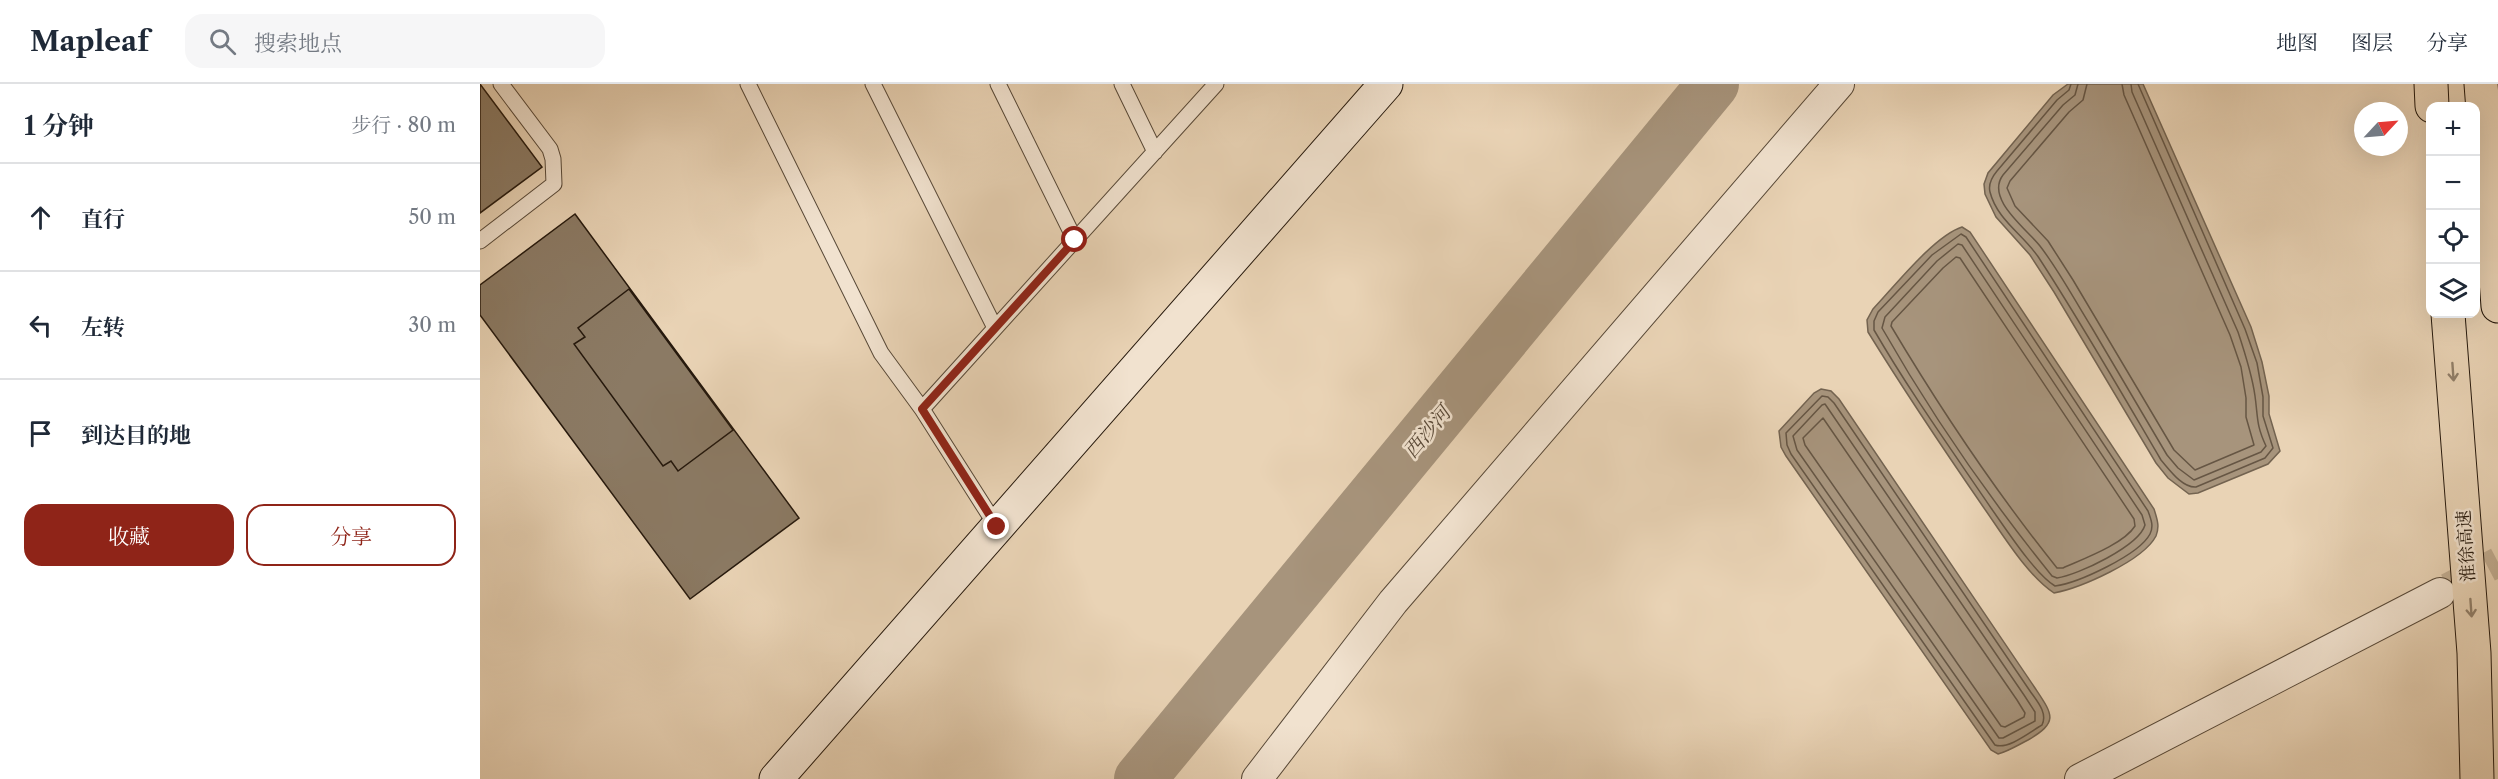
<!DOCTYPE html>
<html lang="zh">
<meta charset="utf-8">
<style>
body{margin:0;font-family:"Libre Caslon Text","Noto Serif SC",serif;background:#f6f6f7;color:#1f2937}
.controls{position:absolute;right:18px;top:18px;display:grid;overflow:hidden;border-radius:12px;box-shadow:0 6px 24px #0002}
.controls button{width:54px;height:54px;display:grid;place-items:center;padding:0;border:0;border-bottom:2px solid #e0e1e3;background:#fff;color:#1f2937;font:30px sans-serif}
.compass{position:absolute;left:1874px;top:18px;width:54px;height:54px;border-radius:50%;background:#fff;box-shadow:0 6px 24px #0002;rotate:64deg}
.stop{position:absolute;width:18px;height:18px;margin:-14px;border:4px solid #8f2418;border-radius:50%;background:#fff}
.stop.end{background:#8f2418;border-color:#fff;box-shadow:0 2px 6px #0008}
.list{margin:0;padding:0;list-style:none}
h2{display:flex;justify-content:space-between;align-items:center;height:78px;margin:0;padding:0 24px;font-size:26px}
h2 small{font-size:20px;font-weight:400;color:#747a83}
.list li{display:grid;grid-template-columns:39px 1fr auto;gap:18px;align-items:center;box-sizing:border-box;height:108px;padding:0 24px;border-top:2px solid #e0e1e3}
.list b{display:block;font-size:22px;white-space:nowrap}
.list em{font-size:20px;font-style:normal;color:#747a83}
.actions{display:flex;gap:12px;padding:18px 24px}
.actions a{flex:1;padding:14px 0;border:2px solid #8f2418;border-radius:18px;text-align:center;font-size:21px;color:#8f2418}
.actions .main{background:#8f2418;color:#fff}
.icon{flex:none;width:33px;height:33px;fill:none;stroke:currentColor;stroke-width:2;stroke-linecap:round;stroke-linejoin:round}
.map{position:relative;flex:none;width:2018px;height:695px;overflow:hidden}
header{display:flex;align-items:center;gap:36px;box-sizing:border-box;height:84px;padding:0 30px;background:#fff;border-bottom:2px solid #e0e1e3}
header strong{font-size:28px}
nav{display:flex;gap:33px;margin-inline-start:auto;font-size:21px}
.search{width:420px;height:54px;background:#f6f6f7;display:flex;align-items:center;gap:15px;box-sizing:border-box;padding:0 21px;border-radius:18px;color:#747a83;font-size:22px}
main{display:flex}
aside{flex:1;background:#fff}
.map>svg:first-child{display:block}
.water{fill:#a7947c;stroke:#736350;stroke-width:1.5}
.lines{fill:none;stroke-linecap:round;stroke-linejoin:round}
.shore{stroke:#665644;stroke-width:1.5}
.river{stroke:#a7947c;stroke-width:52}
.building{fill:#8b7a64;stroke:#26190d;stroke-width:1.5}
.street-tunnel{stroke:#c2ae93;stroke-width:30;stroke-dasharray:30 15;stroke-linecap:butt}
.lane-casing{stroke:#574837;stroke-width:17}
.street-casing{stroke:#574837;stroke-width:32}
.secondary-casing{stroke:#26190d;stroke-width:35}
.highway-casing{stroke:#26190d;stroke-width:35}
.lane{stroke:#f1e2cf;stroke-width:15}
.street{stroke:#f1e2cf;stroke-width:30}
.secondary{stroke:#f1e2cf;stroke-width:33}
.highway{stroke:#e9d3b5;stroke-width:33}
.oneway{stroke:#917f69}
.route{stroke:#8f2418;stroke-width:8}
.labels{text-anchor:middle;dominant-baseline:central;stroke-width:5;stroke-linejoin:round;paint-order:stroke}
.street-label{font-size:18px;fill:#26190d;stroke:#f1e2cf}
.water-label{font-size:20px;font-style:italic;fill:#5a4a39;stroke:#f1e2cf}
</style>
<header>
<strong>Mapleaf</strong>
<div class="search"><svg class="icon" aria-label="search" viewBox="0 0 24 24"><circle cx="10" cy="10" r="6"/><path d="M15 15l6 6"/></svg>搜索地点</div>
<nav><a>地图</a><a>图层</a><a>分享</a></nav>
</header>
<main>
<aside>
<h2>1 分钟<small>步行 · 80 m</small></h2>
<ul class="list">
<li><svg class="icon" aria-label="ahead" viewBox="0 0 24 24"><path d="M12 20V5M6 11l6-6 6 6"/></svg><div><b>直行</b></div><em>50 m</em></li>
<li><svg class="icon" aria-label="left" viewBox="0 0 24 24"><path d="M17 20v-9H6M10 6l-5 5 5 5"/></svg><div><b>左转</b></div><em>30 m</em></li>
<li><svg class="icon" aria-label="arrive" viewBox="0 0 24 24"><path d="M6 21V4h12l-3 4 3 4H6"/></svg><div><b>到达目的地</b></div></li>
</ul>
<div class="actions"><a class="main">收藏</a><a>分享</a></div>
</aside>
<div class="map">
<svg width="2018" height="695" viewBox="0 0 2018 695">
<rect width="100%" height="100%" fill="#e9d3b5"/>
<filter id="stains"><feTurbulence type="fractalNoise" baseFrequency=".00333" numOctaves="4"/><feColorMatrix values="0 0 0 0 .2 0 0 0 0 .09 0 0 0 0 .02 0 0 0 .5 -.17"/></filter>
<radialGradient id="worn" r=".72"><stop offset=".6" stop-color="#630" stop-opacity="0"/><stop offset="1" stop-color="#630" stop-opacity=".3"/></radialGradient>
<path class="water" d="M1588,0H1663L1771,243L1782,278L1789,312V330L1800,367L1788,380L1718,409L1709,410L1688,394L1676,379L1574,208L1550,171L1516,133L1505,110L1504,100L1508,89L1573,11Z
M1482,143L1490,148L1674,425C1677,435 1680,442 1676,452C1663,477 1600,504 1574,509C1547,491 1523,451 1504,424C1464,366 1425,308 1388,248L1387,236L1393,225C1414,203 1454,152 1482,143Z
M1341,305L1351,307L1359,315L1555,604C1573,631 1579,638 1548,656C1538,661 1529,667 1518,670L1511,666L1306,372L1301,363L1299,347L1334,309Z"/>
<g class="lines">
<path class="shore" d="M1591,0L1589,6L1577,16L1517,87C1512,93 1508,100 1510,108C1517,136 1544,151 1559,174C1602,240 1641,308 1681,376C1689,385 1702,404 1716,403L1785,374L1793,364L1783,332V313L1777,279L1765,245L1658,0
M1598,0L1595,11L1583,21L1523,91C1505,115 1547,145 1560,162C1580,188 1595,217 1612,244C1637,287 1662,329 1687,371L1698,384L1714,396L1781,368L1786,362C1776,341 1778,333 1775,312C1772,290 1765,269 1758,248L1652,8L1651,0
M1607,0L1603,16L1589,28L1530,97L1527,104L1535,122L1568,157L1593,196L1694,366L1715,386L1774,361L1766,333V314L1761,283L1750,251L1644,11L1642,0
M1481,150L1486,153L1668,427C1671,435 1674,442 1670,450C1659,471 1598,499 1575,502C1555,490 1526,445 1511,424C1471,365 1430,308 1394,246V237L1398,228L1452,171Z
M1478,160L1482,161L1662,431L1665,441C1659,462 1598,491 1577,494L1572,492C1509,414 1451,330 1402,244L1405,233L1457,177Z
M1476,173L1480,174L1654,435L1655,442C1644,460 1603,475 1583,484H1577C1516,408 1461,326 1411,242L1412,238L1463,184Z
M1342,312L1348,313L1354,319L1550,607C1557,617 1568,629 1562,641C1550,648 1528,666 1515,661L1311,370L1307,361L1306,349Z
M1345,320L1544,611L1555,628V637L1523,654H1519L1317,366L1313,352L1342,321Z
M1343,334L1537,616L1545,629L1544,633L1525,643L1521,642L1325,361L1323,354Z"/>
<path class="river" d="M660,695L1233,0"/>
</g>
<path class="building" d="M0,0L62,83L0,129Z
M95,130L319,434L210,515L0,231V201Z
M149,205L253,346L198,387L191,377L183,382L94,260L105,253L98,244Z"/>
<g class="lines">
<path class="street-tunnel" d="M1968,504L2018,478"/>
<g class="lane-casing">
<path id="lane" d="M268,0L401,269L442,325
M393,0L515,244
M518,0L595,156
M642,0L675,68
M0,157L74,100L73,75L70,65L21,0
M517,443L442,325L736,0"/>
</g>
<g class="street-casing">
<path id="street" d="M777,695L913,518L1359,0
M1600,695L1960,509"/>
</g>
<g class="secondary-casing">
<path id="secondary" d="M296,695L906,0"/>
</g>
<g class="highway-casing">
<path id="highway" d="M1951,0L1952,22
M2001,0L2018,222
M1968,230L1994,569L1997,695"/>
</g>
<use href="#lane" class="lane"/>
<use href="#street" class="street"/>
<use href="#secondary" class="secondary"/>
<use href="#highway" class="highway"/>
</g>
<defs><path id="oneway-shaft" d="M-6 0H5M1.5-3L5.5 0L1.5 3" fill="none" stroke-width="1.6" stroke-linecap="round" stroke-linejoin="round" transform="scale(1.5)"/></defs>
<g class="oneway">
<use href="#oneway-shaft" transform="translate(1973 288) rotate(86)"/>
<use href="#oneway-shaft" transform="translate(1991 524) rotate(86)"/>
</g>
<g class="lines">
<path class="route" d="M517,443L442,325L595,156"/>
</g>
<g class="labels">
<g class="street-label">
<text transform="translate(1986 462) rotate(-94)">淮徐高速</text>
</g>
<g class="water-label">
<text transform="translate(947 348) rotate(-50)">西沙河</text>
</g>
</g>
<rect width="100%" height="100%" filter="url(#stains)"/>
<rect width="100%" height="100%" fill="url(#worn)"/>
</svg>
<div class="controls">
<button>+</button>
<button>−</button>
<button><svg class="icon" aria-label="locate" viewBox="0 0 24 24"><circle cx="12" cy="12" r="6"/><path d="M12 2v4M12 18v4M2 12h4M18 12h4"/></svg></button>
<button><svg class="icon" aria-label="layers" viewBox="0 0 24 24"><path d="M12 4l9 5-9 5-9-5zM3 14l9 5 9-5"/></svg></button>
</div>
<svg class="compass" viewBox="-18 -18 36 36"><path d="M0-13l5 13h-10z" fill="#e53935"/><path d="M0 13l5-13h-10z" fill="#747a83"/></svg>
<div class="stop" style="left:595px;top:156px"></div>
<div class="stop end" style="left:517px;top:443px"></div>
</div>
</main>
